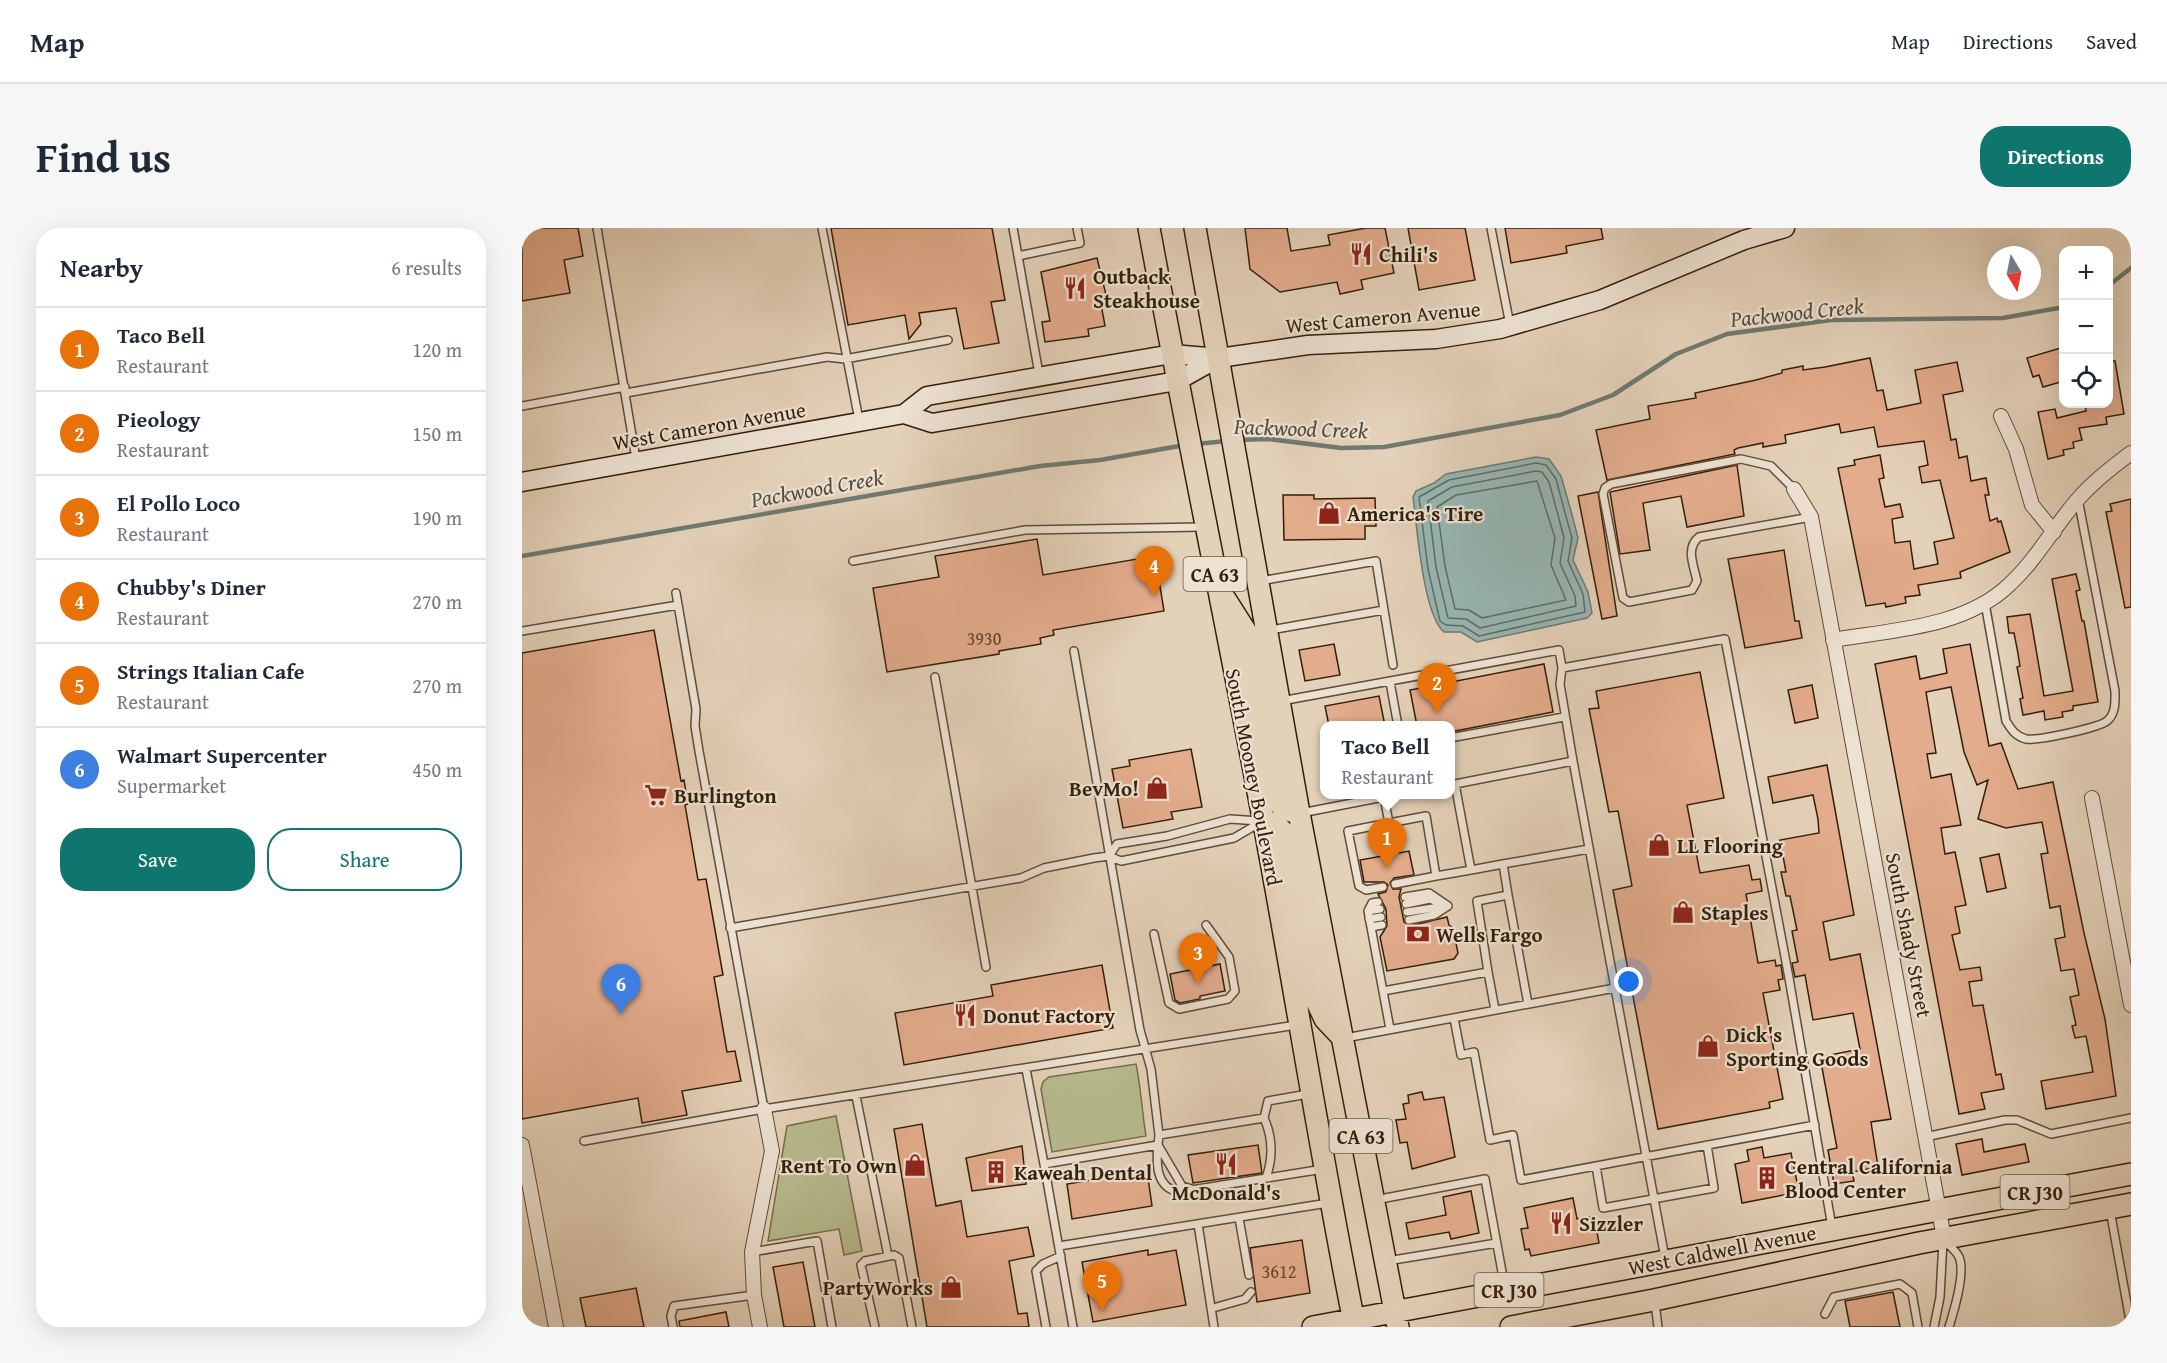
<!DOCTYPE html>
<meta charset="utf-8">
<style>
body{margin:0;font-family:"Gentium Book Plus",serif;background:#f6f6f7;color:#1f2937}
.controls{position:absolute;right:18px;top:18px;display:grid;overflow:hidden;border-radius:12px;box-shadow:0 6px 24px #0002}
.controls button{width:54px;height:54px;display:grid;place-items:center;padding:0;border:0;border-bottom:2px solid #e0e1e3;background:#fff;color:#1f2937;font:30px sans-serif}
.compass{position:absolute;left:1465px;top:18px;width:54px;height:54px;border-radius:50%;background:#fff;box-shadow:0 6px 24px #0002;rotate:170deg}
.you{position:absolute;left:1107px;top:754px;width:21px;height:21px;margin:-15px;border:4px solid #fff;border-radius:50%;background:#1a73e8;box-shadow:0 0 0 9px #1a73e833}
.badge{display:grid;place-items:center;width:39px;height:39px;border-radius:50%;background:#0f766e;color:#fff;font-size:20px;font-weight:700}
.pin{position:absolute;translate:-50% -50px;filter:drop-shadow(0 2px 3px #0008)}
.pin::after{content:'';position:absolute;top:32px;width:21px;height:18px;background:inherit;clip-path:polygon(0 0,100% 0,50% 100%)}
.popup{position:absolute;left:798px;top:493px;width:135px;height:78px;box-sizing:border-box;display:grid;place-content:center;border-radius:12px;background:#fff;filter:drop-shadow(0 2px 4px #0005);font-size:20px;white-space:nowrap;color:#747a83}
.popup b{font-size:22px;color:#1f2937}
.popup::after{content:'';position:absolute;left:50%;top:100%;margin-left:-12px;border:12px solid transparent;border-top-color:#fff}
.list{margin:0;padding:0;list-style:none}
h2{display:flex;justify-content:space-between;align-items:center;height:78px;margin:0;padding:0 24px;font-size:26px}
h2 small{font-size:20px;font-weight:400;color:#747a83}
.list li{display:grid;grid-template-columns:39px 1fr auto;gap:18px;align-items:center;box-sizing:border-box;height:84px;padding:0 24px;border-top:2px solid #e0e1e3}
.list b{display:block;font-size:22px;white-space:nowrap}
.list p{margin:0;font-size:20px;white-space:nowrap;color:#747a83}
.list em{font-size:20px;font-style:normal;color:#747a83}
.actions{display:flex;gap:12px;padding:18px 24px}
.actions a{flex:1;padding:14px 0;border:2px solid #0f766e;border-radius:24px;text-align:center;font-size:21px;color:#0f766e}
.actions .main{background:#0f766e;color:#fff}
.icon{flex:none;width:33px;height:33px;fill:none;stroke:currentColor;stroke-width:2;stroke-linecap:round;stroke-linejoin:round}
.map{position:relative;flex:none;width:1609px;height:1099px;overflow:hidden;border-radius:24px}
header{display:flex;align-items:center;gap:36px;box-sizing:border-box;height:84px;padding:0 30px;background:#fff;border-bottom:2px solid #e0e1e3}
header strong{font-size:28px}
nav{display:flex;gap:33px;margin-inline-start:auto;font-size:21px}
.intro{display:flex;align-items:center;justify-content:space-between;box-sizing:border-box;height:144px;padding:0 36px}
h1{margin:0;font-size:42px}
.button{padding:15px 27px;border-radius:24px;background:#0f766e;color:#fff;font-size:21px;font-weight:700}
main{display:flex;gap:36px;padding:0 36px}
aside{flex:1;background:#fff;border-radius:24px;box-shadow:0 6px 24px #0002}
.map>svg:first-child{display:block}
.green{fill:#b6bb8e;stroke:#756d4c;stroke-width:1.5}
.water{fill:#96b6b4;stroke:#6f7a70;stroke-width:1.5}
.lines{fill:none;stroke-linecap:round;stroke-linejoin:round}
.shore{stroke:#656a5f;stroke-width:1.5}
.stream{stroke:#6f7a70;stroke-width:4.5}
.building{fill:#e3ac8c;stroke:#341f0a;stroke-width:1.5}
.lane-casing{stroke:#604c36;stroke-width:10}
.street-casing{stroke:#604c36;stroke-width:16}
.secondary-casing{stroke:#341f0a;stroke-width:21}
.primary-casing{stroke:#341f0a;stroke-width:24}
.lane{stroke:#ede1d2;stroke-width:7}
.street{stroke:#ede1d2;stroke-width:14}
.secondary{stroke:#ede1d2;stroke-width:18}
.primary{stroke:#e4d1b9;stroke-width:21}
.labels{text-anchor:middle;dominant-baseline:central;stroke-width:4.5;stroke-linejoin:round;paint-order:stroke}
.number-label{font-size:18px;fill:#60422a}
.shield{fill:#ede1d2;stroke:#6c5946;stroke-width:1.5}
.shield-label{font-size:20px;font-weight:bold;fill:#341f0a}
.poi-label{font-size:21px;font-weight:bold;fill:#341f0a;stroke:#ede1d2;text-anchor:start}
.street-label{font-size:21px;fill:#341f0a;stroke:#ede1d2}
.water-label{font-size:22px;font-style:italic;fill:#514c3d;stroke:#ede1d2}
</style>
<header>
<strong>Map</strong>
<nav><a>Map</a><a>Directions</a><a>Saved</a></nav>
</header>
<div class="intro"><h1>Find us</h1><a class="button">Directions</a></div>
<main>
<aside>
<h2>Nearby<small>6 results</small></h2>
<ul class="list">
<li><span class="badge" style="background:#e8710a">1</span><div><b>Taco Bell</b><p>Restaurant</p></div><em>120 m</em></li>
<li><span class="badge" style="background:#e8710a">2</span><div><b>Pieology</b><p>Restaurant</p></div><em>150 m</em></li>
<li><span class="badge" style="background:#e8710a">3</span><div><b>El Pollo Loco</b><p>Restaurant</p></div><em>190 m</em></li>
<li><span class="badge" style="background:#e8710a">4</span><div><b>Chubby's Diner</b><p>Restaurant</p></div><em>270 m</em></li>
<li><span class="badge" style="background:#e8710a">5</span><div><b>Strings Italian Cafe</b><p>Restaurant</p></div><em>270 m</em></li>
<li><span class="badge" style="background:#3f7fe0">6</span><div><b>Walmart Supercenter</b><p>Supermarket</p></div><em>450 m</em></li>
</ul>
<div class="actions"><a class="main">Save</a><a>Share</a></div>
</aside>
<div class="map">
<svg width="1609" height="1099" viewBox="0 0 1609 1099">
<rect width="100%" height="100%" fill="#e4d1b9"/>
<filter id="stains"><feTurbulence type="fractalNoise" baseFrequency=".00333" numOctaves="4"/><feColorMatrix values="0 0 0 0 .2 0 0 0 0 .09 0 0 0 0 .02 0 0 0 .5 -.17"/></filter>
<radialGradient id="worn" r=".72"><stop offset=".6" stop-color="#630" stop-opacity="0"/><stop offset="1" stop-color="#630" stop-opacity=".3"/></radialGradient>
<path class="green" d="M614,836C619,860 620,884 624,908L530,924L519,861L521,854L527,849Z
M314,888L340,1023L322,1027L317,1001L246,1013L265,898Z"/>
<path class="water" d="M1014,229L1027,231L1039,248L1049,283L1056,310L1051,332L1066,364L1070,385L1065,390L955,414L939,404H922C901,387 895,298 891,269L894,263L912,255L924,246Z"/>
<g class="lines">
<path class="shore" d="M1014,235L1024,237L1034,251L1043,285L1050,310L1046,333L1061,366L1063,384L957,408L941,398L924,397L918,393L906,341L897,269L927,252Z
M1014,243L1020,244L1027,254L1036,287L1042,310L1038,335L1053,368L1054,378L958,400L944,391L926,390L914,339L906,273L930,259Z
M1015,253L1033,310L1029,337L1044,372L960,390L947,382L933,381L923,338L915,279L934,267Z"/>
<path class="stream" d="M1586,58L1609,40
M716,212L747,211L819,220L862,219L1038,187L1091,167L1154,126L1205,106L1309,92L1481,90L1542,79
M674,216L705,213
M0,328L518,238L578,232L663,217"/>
</g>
<path class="building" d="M0,0H56L61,28L42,32L48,65L0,73Z
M309,0H470L483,72L469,74L477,115L442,121L434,80L397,85L399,96L387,111L383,87L326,97Z
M723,0H765L769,23L808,17L806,7L844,0H863L872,45L839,52L841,61L818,66L815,54L758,64L728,41Z
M886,0H943L953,52L897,62Z
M983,0H1079L1081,11L1044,18L1045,25L989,35Z
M575,30L586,75L579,76L583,98L566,101L567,108L523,114L520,94L528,93L519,44Z
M1542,119V153L1521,159L1517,147L1511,149L1505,130Z
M1348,130L1355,163L1361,162L1365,182L1399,175L1393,142L1435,134L1441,163L1421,167L1429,212L1434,211L1437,230L1445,228L1449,253L1464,250L1467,267H1463L1468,293L1475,290L1476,294L1479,293L1488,324L1438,344L1439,350L1396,357L1398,367L1383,369L1384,375L1364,379L1363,375L1344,378L1316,240L1333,237L1332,232L1358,227L1362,250L1357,251L1363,279L1378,276L1381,289L1370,291L1373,315L1388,313L1392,341L1416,336L1412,314L1432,310L1418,252L1400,255L1397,239L1406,237L1402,213L1356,219L1352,199L1319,205L1317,196L1263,207L1264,215L1241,219V215L1216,220L1212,222L1213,226L1085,252L1074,202L1128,191L1126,178L1174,170L1173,165L1234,152L1260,145V142L1281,138V142L1303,139Z
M1587,133H1593L1602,186L1584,189L1585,196L1557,200L1560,212L1551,214L1552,220L1541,222L1542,227L1526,231L1516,184L1533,181L1535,190L1564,183L1563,176H1587Z
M1215,237L1222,288L1165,299L1159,268L1121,275L1128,322L1098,326L1088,264Z
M1076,264L1095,388L1080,391L1056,268Z
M761,267H792V271L853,270L854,298H843V311L762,312Z
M1609,271V379L1603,380L1584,284L1590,283L1588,276Z
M515,311L521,347L633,328L642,383L531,402L532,407L518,410L519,416L477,423V426L365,444L351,360L417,349L413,328Z
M1262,322L1273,393H1277L1280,410L1223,420L1206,331Z
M1554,346L1558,362L1554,363L1560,393H1562L1576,474L1551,478V482L1540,484L1541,489L1523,492L1522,483L1501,487L1498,471L1501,470L1495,439L1498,438L1495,420L1492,405H1487L1485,389L1508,386L1522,468L1551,463L1530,351Z
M132,402L159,553L162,552L166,576L163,577L176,652L184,651L201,747L192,749L205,824L213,823L219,853L160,863L165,887L120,895L116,870L0,891V425Z
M812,416L818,447L783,453L777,422Z
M1448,416L1467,518L1479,515L1496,561L1531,554L1562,705L1583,791L1594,868L1524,881L1519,853L1571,844L1564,808L1553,810L1550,798L1554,797L1548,769L1557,767L1552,741L1539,743L1533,711L1543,709L1538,678L1528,680L1519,626L1526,625L1520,594L1484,600L1456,591L1466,552L1455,557L1442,524L1429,459L1404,464L1414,525L1405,526L1409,550L1429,546L1439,597L1419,600L1423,626L1433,624L1444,677L1433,679L1438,705L1430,707L1438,742L1458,739L1460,752L1447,754L1451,778L1461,777L1474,847L1479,846L1482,861L1459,865L1463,881L1437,886L1353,436L1394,428L1398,451L1425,445L1421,421Z
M1022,436L1031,484L928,504V498H895L888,462Z
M1178,444L1202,570L1165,577L1178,645L1227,637L1230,652L1238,651L1240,663L1224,666L1236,735L1253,732L1254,738L1259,737L1261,751L1256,752L1258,762L1241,765L1261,871L1247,874L1248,880L1136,901L1091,662L1110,658L1096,583L1087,584L1067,481L1077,480L1074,463Z
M1290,457L1296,490L1273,495L1266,462Z
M857,468L863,498H807L803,478Z
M669,521L680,579L649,584L651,591L601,600L590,541L608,538L607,532Z
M1305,537L1332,687L1301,694L1308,732L1338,726L1369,891L1349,894L1356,939L1330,944L1332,953L1312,956L1306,922L1315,920L1298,829L1338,821L1331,785L1291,792L1283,747L1273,749L1270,735L1276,734L1270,703L1275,702L1268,668H1264L1259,644H1264L1258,612L1297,605L1296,591L1291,567L1251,575L1246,549Z
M887,623L892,647L872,650L868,655L871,661H879L877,669L882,694L888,698L925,689L927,697L931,700L936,725L932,731L865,743L858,709L865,698L864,681L856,666L864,664L866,657L862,654H842L838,632Z
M1477,626L1484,660L1465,664L1458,630Z
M698,736L703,763L678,768V771L658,775L653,772L648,746Z
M580,737L591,800L382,837L373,785L471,768L469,757Z
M900,864L902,872L922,869L933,929L890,941L885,914L878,915L874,892L884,891L881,876L887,875L886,867Z
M400,896L414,978L439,973L445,1009L506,999L512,1028L487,1033L496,1086L505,1085L507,1099H405L372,901Z
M1460,911L1462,924L1503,916L1507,934L1440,947L1434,916Z
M736,917L740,945L671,955L666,927Z
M500,918L504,956L450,963L444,930Z
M1240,919L1242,930L1269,925L1277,964L1220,975L1213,936L1227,933L1225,922Z
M625,943L630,978L550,991L545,956Z
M949,963L957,1005L929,1011L927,1004L887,1011L884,995L924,987L921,969Z
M1051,970L1055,991L1072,988L1077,1015L1009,1028L1007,1021L1003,1022L999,1001L1006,1000L1002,980Z
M780,1012L788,1065L735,1074L728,1020Z
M626,1022V1027L654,1022L664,1077L571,1094L560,1034Z
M281,1034L293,1099H262L251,1039Z
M114,1060L122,1099H64L58,1070Z
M1371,1064L1378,1099H1328L1323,1073Z
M204,1084L207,1099H158L157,1093Z"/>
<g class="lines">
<g class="lane-casing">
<path id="lane" d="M75,0L114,231
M300,0L337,192
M491,0L496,28L558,15L555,0
M969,0L988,97
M496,28L517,146
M104,165L305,129L323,131L426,112
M0,178L103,159
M1272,261L1249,238L1219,231L1089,256L1083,260L1081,266L1101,370L1107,374L1170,362L1175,353C1172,338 1163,320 1177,309L1289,289
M331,333L503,302L680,299
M738,353L854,333L862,382L748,402
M154,365L174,481L173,498L177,523L242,881
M1463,375L1484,493C1489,501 1493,508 1504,511C1515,513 1576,500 1585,493C1594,486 1593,473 1593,463L1556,271
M862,382L871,437
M0,403L156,377
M1040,440L1203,411L1267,750L1310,999
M413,449L464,739
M868,454L876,498
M759,473L1037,422L1040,440L1038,456L1051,533
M928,510L1042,489
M933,556L949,642L981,636L986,667
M928,557L1051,533L1093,760
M862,569L867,595L904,588L914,648L949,642
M779,585L877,566
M587,628L595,616L645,608L708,591L737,593
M981,636L1067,621
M873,656L914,648
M861,659L844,662L837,658L826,603L867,595
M883,669L907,665L926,678
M856,674L850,675L846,683L868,801
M884,676L908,671L915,674
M846,683L858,681
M885,684L924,678
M847,691L859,689
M887,692L912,687L926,678
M849,699L860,697
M208,700L499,650L522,640L572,630L587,628L599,633L712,610L739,594
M632,706L647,775L657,781L706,771L713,763L707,729L684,697
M966,744L955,673L986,667L1006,776
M861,763L966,744L973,782
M932,790L939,827L952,824L968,912L991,907L999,952L1293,897
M823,810L1093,760L1143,1030
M504,841L522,936L636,917L637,907L629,841L618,802L552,423
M334,868L366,1028
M742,890C751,910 751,930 744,950
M637,907L742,890L746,873L786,866
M1403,909L1483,892H1495L1529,906L1609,890
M62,913L242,881L774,797
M636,917C634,936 634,960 657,964L801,941
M636,917L660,958L670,961
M522,936L551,1099
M1074,938L1081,980L1192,960L1185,917
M853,972L963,951L983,1060
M1588,982L1609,1098
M717,990L727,1047
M676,996L692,1099
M1425,1015C1429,1019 1435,1024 1437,1029C1444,1044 1432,1083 1427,1099
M537,1018L806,975
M230,1024L295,1013L310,1099
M865,1033L975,1015
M1133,1075L1136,1099
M691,1080L723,1071L729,1064
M1303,1086L1312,1069L1378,1056L1390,1065L1396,1099
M151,1099L149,1088L152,1078L232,1067
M353,1099L339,1037L343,1033L372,1027L377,1030L390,1099
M524,1099L514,1043L521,1036L539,1028
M1412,1099L1418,1069L1421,1013"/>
</g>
<g class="street-casing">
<path id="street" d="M1479,188L1494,221L1510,277L1532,304
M1272,261L1289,289L1422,1010
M1311,412C1369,402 1443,400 1488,356C1515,331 1533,297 1557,270C1573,252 1590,239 1609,225
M1570,570L1609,777
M0,917L34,1099
M238,1099L232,1067L230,1024L250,923L242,881"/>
</g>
<g class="secondary-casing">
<path id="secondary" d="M382,186L410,195L655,153L696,130
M0,254L382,186L405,168L650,126L697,130L786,117L914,111L978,101L1078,72L1222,12L1263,0"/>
</g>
<g class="primary-casing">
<path id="primary" d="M627,0C663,197 704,393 741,590C773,760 799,930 833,1099
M673,0L777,585L876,1099
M703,371L724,404L756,572L762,581L777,585
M742,593L753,596L763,606L795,774L803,791L821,810
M791,1099L1609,946
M989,1099L1132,1072L1397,1015L1609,976"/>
</g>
<use href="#lane" class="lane"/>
<use href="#street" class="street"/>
<use href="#secondary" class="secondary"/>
<use href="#primary" class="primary"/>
</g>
<defs>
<g id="restaurant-bare" transform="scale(1.8)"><path d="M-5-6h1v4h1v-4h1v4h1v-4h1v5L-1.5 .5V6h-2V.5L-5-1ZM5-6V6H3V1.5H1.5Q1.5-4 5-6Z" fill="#8f2418" stroke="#ede1d2" stroke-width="2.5" paint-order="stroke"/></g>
<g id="shop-bare" transform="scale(1.8)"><path d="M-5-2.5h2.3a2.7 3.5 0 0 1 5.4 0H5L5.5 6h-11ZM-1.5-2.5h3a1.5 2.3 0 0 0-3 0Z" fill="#8f2418" stroke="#ede1d2" stroke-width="2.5" paint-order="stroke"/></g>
<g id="supermarket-bare" transform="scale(1.8)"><path d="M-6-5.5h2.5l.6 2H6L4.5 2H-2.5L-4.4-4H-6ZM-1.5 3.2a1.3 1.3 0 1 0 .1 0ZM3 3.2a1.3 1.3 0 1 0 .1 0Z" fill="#8f2418" stroke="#ede1d2" stroke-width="2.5" paint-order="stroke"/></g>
<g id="bank-bare" transform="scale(1.8)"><path d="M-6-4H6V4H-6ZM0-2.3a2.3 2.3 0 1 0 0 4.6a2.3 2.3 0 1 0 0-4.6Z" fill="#8f2418" stroke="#ede1d2" stroke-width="2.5" paint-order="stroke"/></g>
<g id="building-bare" transform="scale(1.8)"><path d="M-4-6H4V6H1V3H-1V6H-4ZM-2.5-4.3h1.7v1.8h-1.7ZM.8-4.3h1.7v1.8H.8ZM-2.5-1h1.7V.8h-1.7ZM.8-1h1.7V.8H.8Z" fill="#8f2418" stroke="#ede1d2" stroke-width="2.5" paint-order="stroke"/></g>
</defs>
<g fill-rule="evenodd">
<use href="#restaurant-bare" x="839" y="26"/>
<use href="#restaurant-bare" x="553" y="60"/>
<use href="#shop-bare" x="807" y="285"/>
<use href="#shop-bare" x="635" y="560"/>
<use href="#supermarket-bare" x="134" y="567"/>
<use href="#shop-bare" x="1137" y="617"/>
<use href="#shop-bare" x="1161" y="684"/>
<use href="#bank-bare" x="896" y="706"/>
<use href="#restaurant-bare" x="443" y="787"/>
<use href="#shop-bare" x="1186" y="818"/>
<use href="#restaurant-bare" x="704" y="936"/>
<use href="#shop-bare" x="393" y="937"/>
<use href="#building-bare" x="474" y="944"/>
<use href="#building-bare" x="1245" y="950"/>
<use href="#restaurant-bare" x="1039" y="995"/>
<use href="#shop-bare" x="429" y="1059"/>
</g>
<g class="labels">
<g class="number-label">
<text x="462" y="410">3930</text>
<text x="757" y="1043">3612</text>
</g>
<g class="shield">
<rect x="661.5" y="329" width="63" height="34" rx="4.5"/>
<rect x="807.5" y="891" width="63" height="34" rx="4.5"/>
<rect x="1478.5" y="947" width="69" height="34" rx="4.5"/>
<rect x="952.5" y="1045" width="69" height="34" rx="4.5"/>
</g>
<g class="shield-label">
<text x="693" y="346">CA 63</text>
<text x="839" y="908">CA 63</text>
<text x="1513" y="964">CR J30</text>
<text x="987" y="1062">CR J30</text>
</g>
<g class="poi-label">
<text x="857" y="26">Chili's</text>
<text x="571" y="48">Outback<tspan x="571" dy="24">Steakhouse</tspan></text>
<text x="825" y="285">America's Tire</text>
<text x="617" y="560" text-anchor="end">BevMo!</text>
<text x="152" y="567">Burlington</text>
<text x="1155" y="617">LL Flooring</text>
<text x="1179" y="684">Staples</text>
<text x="914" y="706">Wells Fargo</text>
<text x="461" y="787">Donut Factory</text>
<text x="1204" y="806">Dick's<tspan x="1204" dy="24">Sporting Goods</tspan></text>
<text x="375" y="937" text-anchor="end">Rent To Own</text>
<text x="1263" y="938">Central California<tspan x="1263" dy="24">Blood Center</tspan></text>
<text x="492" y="944">Kaweah Dental</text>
<text x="704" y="964" text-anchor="middle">McDonald's</text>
<text x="1057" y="995">Sizzler</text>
<text x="411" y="1059" text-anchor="end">PartyWorks</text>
</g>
<g class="street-label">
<text transform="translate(861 89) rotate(-5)">West Cameron Avenue</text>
<text transform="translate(187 198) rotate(-10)">West Cameron Avenue</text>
<text transform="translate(732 549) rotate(79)">South Mooney Boulevard</text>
<text transform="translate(1387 707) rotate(79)">South Shady Street</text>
<text transform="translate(1200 1022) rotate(-11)">West Caldwell Avenue</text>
</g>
<g class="water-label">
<text transform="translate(1275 84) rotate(-6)">Packwood Creek</text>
<text transform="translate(779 200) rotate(2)">Packwood Creek</text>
<text transform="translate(295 260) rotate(-10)">Packwood Creek</text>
</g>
</g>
<rect width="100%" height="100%" filter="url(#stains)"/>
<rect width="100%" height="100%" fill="url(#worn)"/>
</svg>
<div class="controls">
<button>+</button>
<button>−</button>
<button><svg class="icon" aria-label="locate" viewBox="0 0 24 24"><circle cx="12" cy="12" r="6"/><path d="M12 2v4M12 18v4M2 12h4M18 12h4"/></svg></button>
</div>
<svg class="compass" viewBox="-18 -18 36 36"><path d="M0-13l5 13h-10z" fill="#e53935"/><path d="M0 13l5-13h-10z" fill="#747a83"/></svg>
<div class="you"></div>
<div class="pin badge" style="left:865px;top:640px;background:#e8710a">1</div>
<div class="popup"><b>Taco Bell</b>Restaurant</div>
<div class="pin badge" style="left:915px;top:485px;background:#e8710a">2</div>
<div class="pin badge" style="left:676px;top:755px;background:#e8710a">3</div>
<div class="pin badge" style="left:632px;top:368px;background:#e8710a">4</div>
<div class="pin badge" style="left:580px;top:1083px;background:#e8710a">5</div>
<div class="pin badge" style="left:99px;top:786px;background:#3f7fe0">6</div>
</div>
</main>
